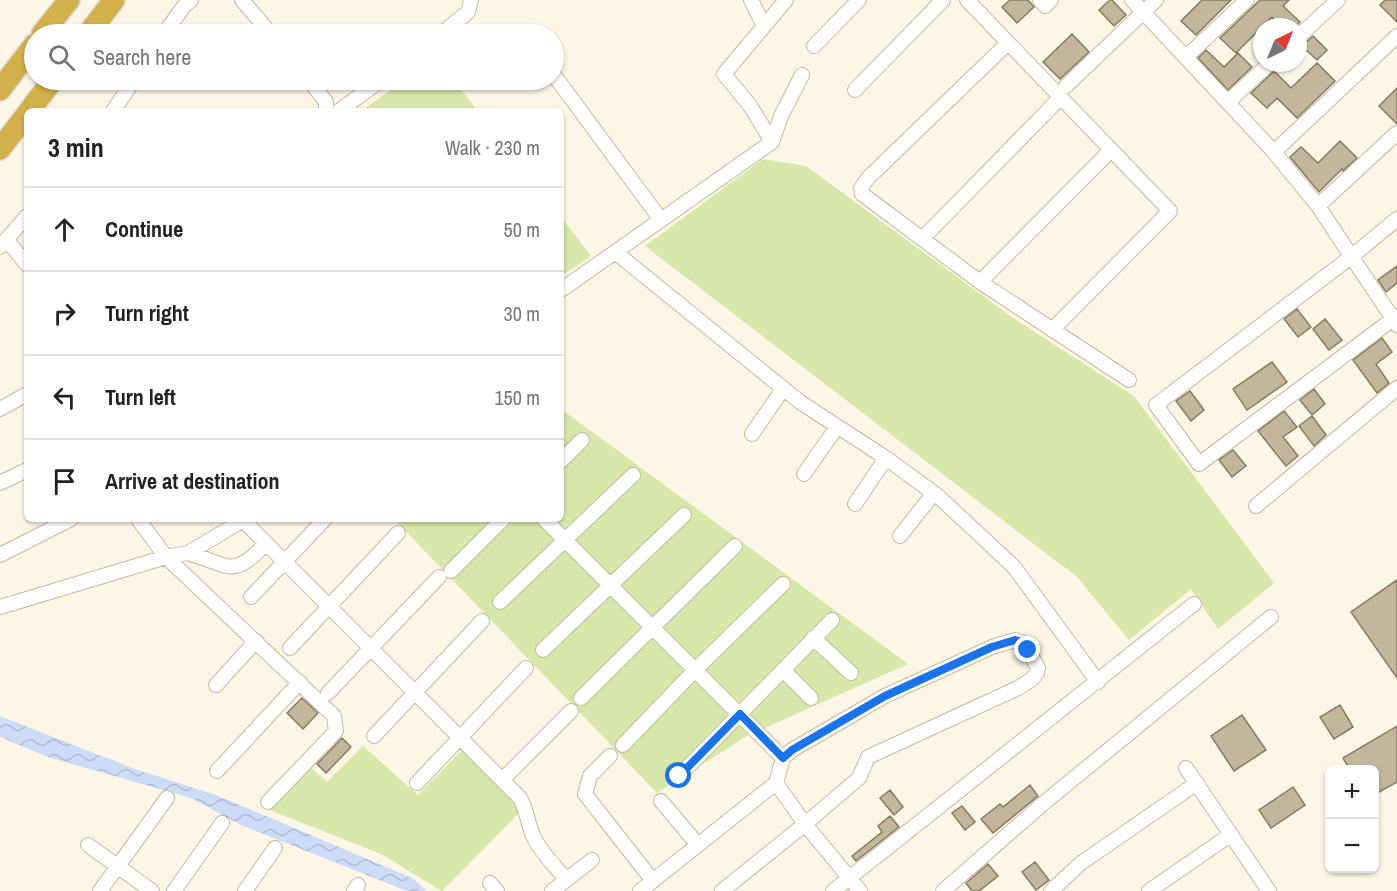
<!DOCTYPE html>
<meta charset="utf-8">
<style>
body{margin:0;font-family:"Archivo Narrow",sans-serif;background:#f6f6f6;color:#222}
.controls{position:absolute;right:18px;bottom:18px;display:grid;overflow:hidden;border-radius:9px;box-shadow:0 2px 4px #0004}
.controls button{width:54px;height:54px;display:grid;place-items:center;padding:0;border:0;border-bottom:2px solid #e0e0e0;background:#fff;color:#222;font:30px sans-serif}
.compass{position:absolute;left:1253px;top:18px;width:54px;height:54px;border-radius:50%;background:#fff;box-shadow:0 2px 4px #0004;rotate:43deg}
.stop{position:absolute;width:18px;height:18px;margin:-14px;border:4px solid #1a73e8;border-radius:50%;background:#fff}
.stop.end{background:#1a73e8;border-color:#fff;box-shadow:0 2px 6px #0008}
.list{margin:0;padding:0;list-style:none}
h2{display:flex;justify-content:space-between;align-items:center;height:78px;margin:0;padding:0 24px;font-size:26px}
h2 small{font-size:20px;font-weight:400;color:#767676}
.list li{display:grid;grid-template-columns:39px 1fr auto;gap:18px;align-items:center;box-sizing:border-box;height:84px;padding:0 24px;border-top:2px solid #e0e0e0}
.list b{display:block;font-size:22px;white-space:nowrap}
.list em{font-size:20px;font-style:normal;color:#767676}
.icon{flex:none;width:33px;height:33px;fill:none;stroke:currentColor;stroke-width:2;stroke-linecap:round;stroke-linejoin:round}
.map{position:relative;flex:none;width:1397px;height:891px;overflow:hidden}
.search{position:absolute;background:#fff;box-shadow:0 2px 4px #0004;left:24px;top:24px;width:540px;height:66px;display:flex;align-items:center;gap:15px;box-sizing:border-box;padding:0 21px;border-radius:33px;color:#767676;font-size:22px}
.panel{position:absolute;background:#fff;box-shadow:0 2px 4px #0004;left:24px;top:108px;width:540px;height:414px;border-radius:9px}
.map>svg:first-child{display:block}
.grass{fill:#d8e7aa}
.water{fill:url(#water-waves)}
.building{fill:#c2b69c;stroke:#877b63;stroke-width:1.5}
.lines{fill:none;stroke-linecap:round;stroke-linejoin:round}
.minor-casing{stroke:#c6baa0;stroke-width:16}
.highway-casing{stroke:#dbdad9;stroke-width:24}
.minor{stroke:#fff;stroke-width:14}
.highway{stroke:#d2b04a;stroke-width:21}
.route{stroke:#1a73e8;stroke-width:8}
</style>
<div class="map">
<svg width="1397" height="891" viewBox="0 0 1397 891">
<defs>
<pattern id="water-waves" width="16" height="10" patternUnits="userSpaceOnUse" patternTransform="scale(1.5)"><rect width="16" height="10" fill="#ccdcf8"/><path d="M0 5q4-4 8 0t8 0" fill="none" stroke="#afbcd4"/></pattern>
</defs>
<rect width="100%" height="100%" fill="#fdf5e5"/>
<path class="grass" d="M405,80H453L478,111H361Z
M763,159L806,166L1013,318L1134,396L1274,583L1218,629L1191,589L1129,640L1077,577L645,246Z
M561,217L591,256L561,276Z
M561,409L908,664L747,736L657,793L394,519H561Z
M363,746L418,795L463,749L521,811L442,891L381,854L267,809L309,766L327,782Z"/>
<path class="water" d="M0,716L132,768L216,795L412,878L427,891H407L241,825L191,798L48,757L0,737Z"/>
<path class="building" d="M1010,0H1028L1034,7L1017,23L1002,7Z
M1110,0H1112L1126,15L1114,26L1099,10Z
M1202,0H1231L1196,35L1181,21Z
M1260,0H1289L1283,6L1300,22L1295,27H1282L1272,17L1236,53L1220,38Z
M1385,0H1397V22L1380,5Z
M1072,34L1089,52L1060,79L1043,62Z
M1313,36L1327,50L1317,60L1302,46Z
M1206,50L1224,67L1238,53L1252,67L1228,90L1198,58Z
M1317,63L1335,81L1297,118L1277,98L1267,108L1251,93L1274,71L1291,88Z
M1397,88V124L1379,106Z
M1340,141L1357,158L1343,171L1342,169L1319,192L1290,157L1301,147L1318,163Z
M1397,266V283L1386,292L1378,280Z
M1297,309L1311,327L1298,337L1284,319Z
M1325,319L1342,340L1329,350L1313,329Z
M1382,338L1392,352L1376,364L1389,383L1377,393L1353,360Z
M1272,362L1287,382L1247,410L1233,389Z
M1314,389L1325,404L1312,415L1300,400Z
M1190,391L1204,410L1191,421L1176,401Z
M1284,411L1297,427L1283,437L1298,456L1286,466L1258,431Z
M1312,416L1326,435L1314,446L1299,426Z
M1233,450L1246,466L1232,477L1219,460Z
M1397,580V678L1351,612Z
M302,698L318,713L303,729L287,713Z
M1340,705L1353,727L1334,739L1320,717Z
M1242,715L1266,750L1234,771L1211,736Z
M1397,726V782L1374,795V770H1350L1343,758Z
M342,738L351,747L326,773L317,764Z
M1030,785L1038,796L993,833L981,819L1000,804L1003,807Z
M1293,787L1305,805L1271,828L1259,810Z
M890,790L903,807L894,815L880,798Z
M962,806L975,822L965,830L952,813Z
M890,816L899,827L856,861L852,856L882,832L878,826Z
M1035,862L1049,880L1036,890L1022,872Z
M988,864L998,876L979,891H972L966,883Z"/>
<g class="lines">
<g class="minor-casing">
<path id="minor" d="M242,0L271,34
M751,0L764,26
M967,0L1170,211L1052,330
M1040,0L1045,6L1051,0
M1132,0L1274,152L1318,206L1397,325
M164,34L184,6L191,0
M441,34L468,12L471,0
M1298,37L1338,0
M1008,43L868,178L861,188L862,194L980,282L1129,380
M814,46L859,0
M1186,57L1247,0
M554,75L661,220
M309,80L326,102V111
M1066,86L1156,0
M855,90L943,0
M1228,102L1270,63
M113,111L134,80
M339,111L381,80
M772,142L781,116L802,75
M1274,152L1397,36
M1318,206L1397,133
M1397,219L1351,257L1156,405L1199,464L1397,316
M923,238L1061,97
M7,240L27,265
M0,247L27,216
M615,252L800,402L886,458L939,497L1014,567L1098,682
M980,282L1111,150
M561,290L772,142L751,107L724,74L786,0
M0,409L27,394
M752,434L783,389
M561,461L582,440
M804,474L837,427
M0,483L27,470
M855,504L886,458
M1256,506L1397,388
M138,519L166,557L334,716L336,731L268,802
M544,519L783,758
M243,520L520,798C527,810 528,825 534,838C542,854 555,866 566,879
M900,536L934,493
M188,553C229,565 233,580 266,543
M0,555L71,519
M451,571L503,519
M251,597L325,519
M500,602L633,475
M0,607L166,557L188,553L245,519
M813,638L851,673
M290,648L398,533
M543,650L684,515
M783,670L811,698
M216,685L256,641
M328,693L439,577
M581,698L735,546
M374,736L482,621
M623,745L695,670L783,584
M610,756L590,776L585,794L653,881
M1186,768L1269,891
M217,771L300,682
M679,776L832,620
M502,780L571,711
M417,783L526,668
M776,783L805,824L860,891
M661,801L698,845
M88,845L152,891
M490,883L497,891
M100,891L167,798
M174,891L222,823
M245,891L275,848
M354,891L358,885
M552,891L592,860
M640,891L776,783L783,758L792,750L885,696L992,647L1015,640L1021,642L1028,650L1038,668L1037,673L1032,679L1018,688L868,757L859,778L805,824L722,891
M833,891L1194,604
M943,891L1045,802L1271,617
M1051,891L1081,863L1197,783
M1149,891L1230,835"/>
</g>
<g class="highway-casing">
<path id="highway" d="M42,34L69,0
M88,34L114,0
M0,90L34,45
M29,111L53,80
M0,149L27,114"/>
</g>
<use href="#minor" class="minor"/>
<use href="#highway" class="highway"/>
</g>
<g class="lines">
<path class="route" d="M679,776L740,714L783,758L792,750L885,696L992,647L1015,640L1021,642L1028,650"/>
</g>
</svg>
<div class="controls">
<button>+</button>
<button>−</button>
</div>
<svg class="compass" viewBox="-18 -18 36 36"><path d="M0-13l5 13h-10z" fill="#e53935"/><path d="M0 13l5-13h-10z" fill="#767676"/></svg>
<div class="stop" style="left:679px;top:776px"></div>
<div class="stop end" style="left:1028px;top:650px"></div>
<div class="search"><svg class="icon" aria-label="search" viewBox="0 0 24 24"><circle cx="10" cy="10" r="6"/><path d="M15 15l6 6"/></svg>Search here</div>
<section class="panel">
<h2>3 min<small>Walk · 230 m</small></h2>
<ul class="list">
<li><svg class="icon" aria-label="ahead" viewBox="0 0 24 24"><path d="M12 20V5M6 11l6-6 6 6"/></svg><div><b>Continue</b></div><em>50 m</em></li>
<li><svg class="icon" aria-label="right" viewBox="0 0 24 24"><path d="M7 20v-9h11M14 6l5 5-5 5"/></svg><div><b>Turn right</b></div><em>30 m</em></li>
<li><svg class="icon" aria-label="left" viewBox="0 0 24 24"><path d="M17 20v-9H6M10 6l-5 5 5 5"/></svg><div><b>Turn left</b></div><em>150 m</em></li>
<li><svg class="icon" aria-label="arrive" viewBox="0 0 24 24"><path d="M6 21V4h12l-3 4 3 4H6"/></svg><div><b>Arrive at destination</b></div></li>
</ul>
</section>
</div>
